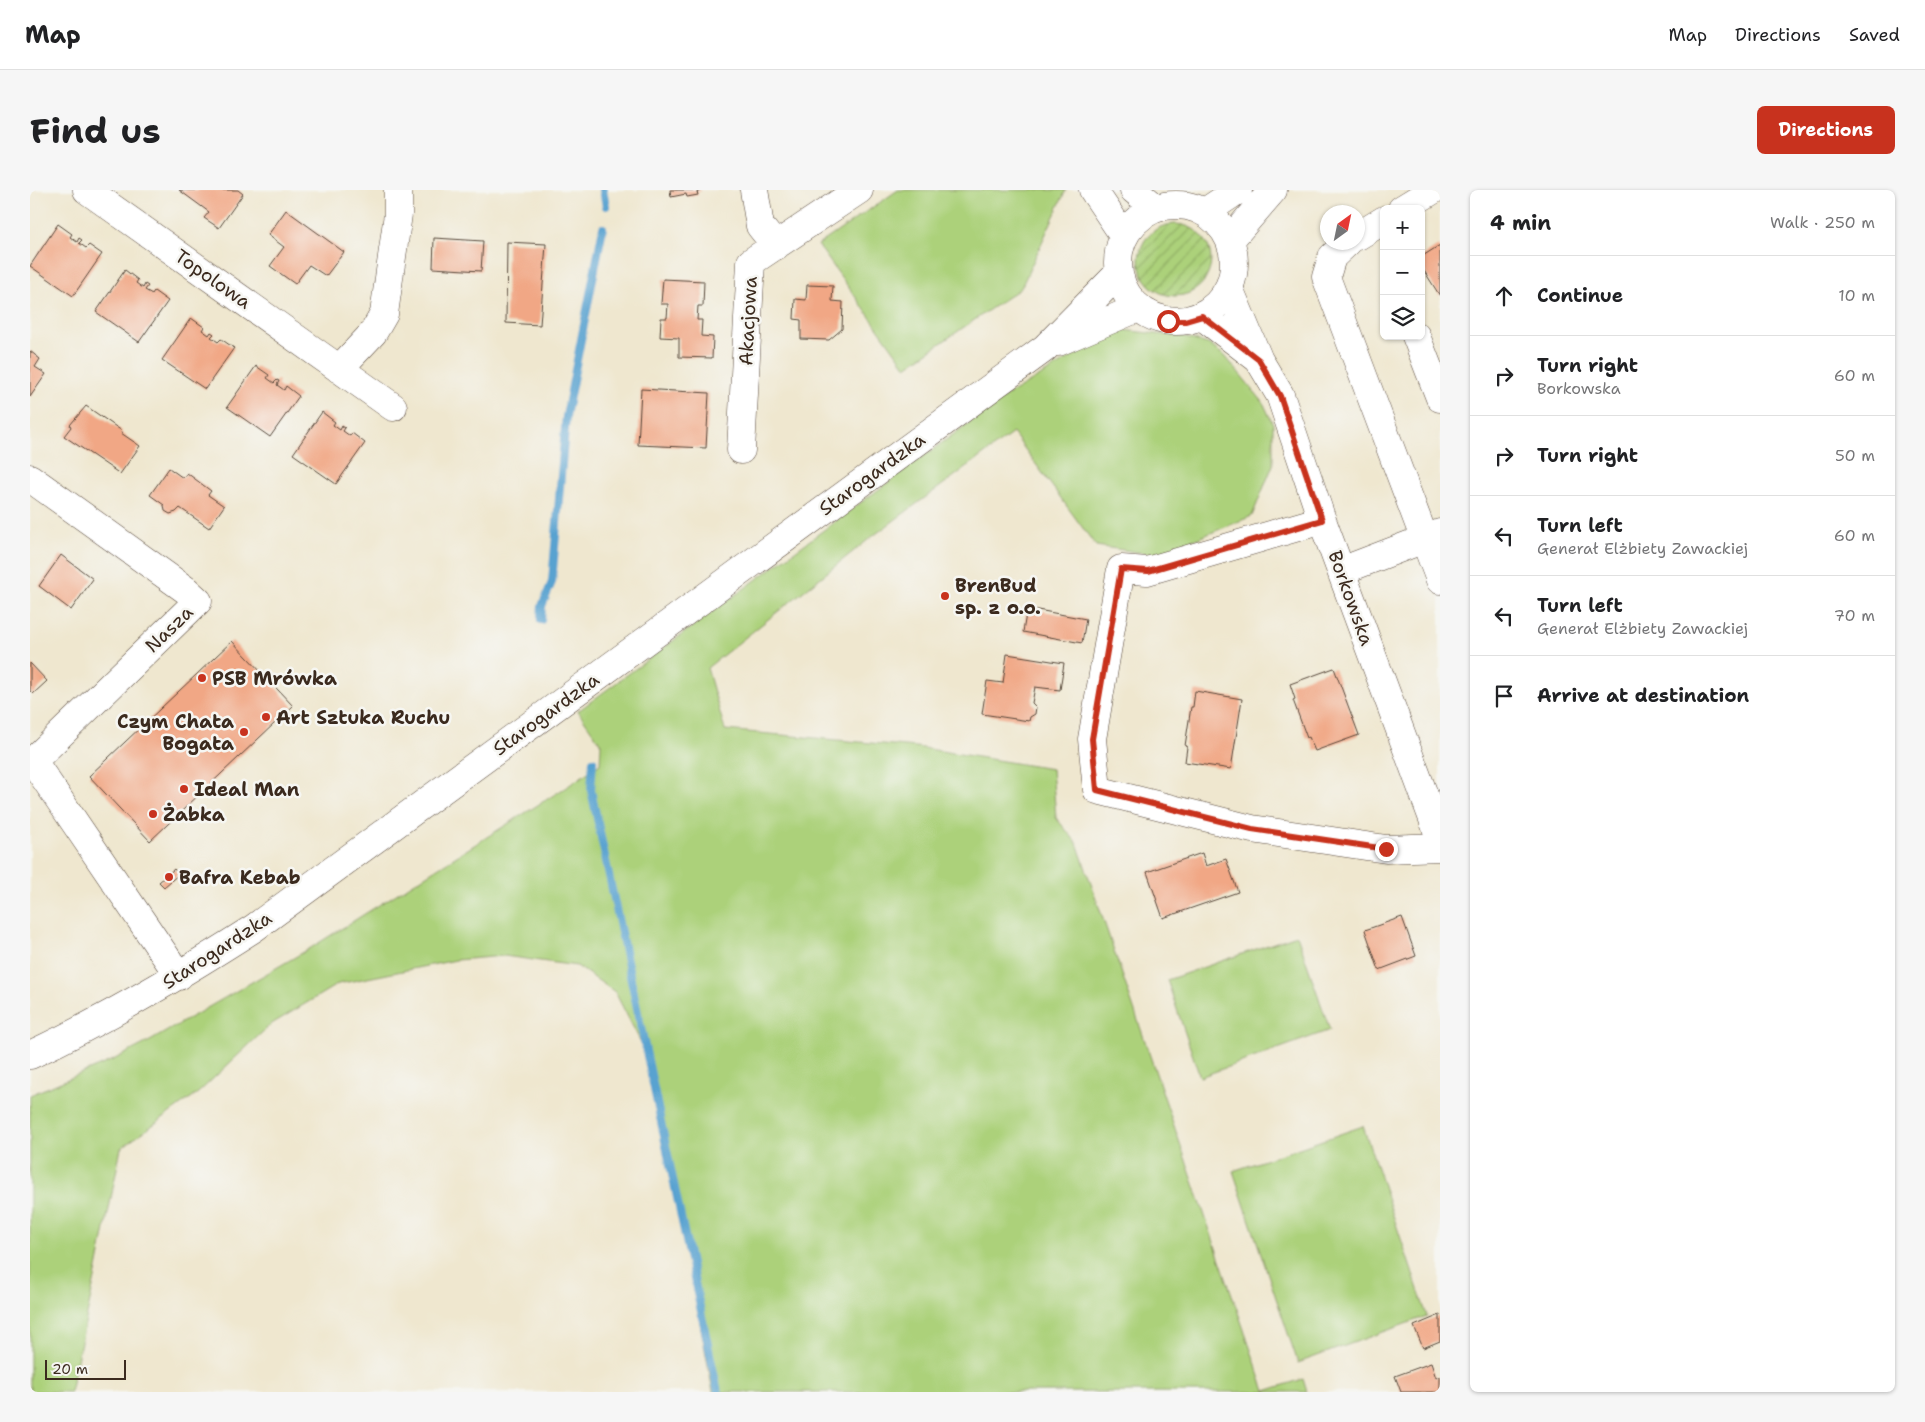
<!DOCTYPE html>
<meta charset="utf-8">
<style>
body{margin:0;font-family:"Shantell Sans",sans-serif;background:#f6f6f6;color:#202124}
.controls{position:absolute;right:15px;top:15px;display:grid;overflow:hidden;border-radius:8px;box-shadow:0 1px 4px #0004}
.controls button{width:45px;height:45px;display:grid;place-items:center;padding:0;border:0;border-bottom:1px solid #e0e0e0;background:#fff;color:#202124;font:25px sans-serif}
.compass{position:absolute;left:1290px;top:15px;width:45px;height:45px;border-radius:50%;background:#fff;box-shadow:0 1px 4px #0004;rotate:33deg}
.scale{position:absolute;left:15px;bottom:12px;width:81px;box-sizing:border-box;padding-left:5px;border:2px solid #3b2a1e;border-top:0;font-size:14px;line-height:18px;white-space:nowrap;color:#3b2a1e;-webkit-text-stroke:4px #f6f6f2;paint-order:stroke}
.stop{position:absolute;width:15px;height:15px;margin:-11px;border:4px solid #c8321e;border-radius:50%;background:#fff}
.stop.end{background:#c8321e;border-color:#fff;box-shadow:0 1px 5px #0008}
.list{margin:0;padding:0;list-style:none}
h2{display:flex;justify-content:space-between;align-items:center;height:65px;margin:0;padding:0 20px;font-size:21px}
h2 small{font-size:16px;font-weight:400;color:#757577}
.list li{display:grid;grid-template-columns:32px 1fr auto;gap:15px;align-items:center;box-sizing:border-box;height:80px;padding:0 20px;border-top:1px solid #e0e0e0}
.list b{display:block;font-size:19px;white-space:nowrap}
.list p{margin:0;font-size:16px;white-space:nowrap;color:#757577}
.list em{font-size:16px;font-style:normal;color:#757577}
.icon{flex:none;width:28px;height:28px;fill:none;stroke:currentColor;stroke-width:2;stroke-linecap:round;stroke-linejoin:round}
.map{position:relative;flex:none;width:1410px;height:1202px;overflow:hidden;border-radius:8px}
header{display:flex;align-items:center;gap:30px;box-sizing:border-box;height:70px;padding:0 25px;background:#fff;border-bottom:1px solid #e0e0e0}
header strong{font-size:24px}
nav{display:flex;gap:28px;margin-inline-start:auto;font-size:18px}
.intro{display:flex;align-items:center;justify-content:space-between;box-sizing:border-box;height:120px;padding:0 30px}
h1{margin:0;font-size:35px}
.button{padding:12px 22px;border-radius:8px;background:#c8321e;color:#fff;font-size:18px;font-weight:700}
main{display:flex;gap:30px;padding:0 30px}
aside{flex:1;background:#fff;border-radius:8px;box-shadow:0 1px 4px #0004}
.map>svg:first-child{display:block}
.grass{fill:#acd17a;stroke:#747e4c}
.garden{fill:url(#garden-furrows);stroke:#747e4c}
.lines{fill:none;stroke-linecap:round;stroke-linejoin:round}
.stream{stroke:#59a2d0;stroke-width:8}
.building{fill:#f1a785}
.minor-casing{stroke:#564639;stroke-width:29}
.major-casing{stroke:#564639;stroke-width:29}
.minor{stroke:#fff;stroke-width:28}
.major{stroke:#fff;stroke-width:28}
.route{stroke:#c8321e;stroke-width:6}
.poi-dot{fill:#c8321e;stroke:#f6f6f2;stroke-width:2}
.labels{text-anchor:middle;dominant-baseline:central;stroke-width:5;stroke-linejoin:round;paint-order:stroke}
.street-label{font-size:19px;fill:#3b2a1e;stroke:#f6f6f2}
.poi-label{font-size:19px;font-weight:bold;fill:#3b2a1e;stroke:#f6f6f2;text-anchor:start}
</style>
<header>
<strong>Map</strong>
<nav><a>Map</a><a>Directions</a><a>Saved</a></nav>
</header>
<div class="intro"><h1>Find us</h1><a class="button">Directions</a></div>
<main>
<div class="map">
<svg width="1410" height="1202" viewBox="0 0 1410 1202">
<defs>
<pattern id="garden-furrows" width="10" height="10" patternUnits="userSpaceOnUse" patternTransform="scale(1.25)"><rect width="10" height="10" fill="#acd17a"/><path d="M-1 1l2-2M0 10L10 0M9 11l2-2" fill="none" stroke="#8daa63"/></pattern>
</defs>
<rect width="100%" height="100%" fill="#f6f6f2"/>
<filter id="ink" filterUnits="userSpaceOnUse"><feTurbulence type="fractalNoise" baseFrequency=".02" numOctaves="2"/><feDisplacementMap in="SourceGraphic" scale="10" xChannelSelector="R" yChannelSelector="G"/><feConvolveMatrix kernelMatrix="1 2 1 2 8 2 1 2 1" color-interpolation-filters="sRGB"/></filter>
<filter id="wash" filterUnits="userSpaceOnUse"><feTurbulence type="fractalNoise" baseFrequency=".0096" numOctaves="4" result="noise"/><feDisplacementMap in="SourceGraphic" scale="20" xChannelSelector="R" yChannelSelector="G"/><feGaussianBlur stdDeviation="1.12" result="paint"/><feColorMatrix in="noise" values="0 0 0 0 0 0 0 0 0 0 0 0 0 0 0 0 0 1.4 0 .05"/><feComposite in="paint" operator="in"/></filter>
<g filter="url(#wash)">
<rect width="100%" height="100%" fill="#efe7cf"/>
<path class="grass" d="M868,0H1036L991,98L876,177L788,55Z
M1093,140L1153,147L1178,154L1195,166L1233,212L1243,234V275L1222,326L1127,365L1066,356L983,243L839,349L677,478L695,540L886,557L1022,579L1026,628L1047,653L1235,1201L1273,1189L1277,1202H683L621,872L585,802L547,776L474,766L426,770L308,794L240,835L169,902L91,958L67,1079L40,1202H0V905L83,870L120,851L279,759L538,596L570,574L571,554L548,521L970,210L1070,150Z
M1267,745L1300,840L1170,887L1137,790Z
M1333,936L1397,1126L1268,1173L1203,981Z"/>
<path class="garden" d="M1109 70a36 36 0 1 1 72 0a36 36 0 1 1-72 0Z"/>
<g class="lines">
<path class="stream" d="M573,0L576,16
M511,430L512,416L522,392L536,226L573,38
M563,571L561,600L688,1202"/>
</g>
<g id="blocks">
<path class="building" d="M149,0H208L213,4L189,38L174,28L179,22Z
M640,0H671V1L667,2L668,5L657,7L656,4L641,7Z
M256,20L314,62L296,86L279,75L265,94L240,76L254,57L238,45Z
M28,34L42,44L40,47L47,52L49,48L52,50L49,53L56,58L59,55L72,64L43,106L0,76Z
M404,48L453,51L451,81L403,78Z
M477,52L516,54L510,135L476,133Z
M1410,55V106L1391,76V67Z
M95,80L108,90L106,93L113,98L115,94L118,96L115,100L122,104L124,101L138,111L109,152L66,122Z
M633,89L674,91L673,116H668L667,130H672L671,146L683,147L682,168L649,167V148L630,147L631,128H637L638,114H631Z
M777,95L803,96L802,111L813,112L812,139L799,150L771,149V130L764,129L765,109L776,110Z
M161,128L174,137L172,140L179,145L181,142L184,144L181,147L188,152L191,149L204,158L175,199L132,170Z
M0,161L10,169L5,177L16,184L0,207Z
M226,176L239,185L237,188L244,193L247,190L249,191L247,195L254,200L256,196L269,206L240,247L197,217Z
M611,199L679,203L676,258L608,255Z
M56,216L92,241L91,243L110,256L90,284L34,246L41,237L40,235Z
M292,222L305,232L303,235L310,240L312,236L315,238L313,241L320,246L322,243L335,253L306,294L263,264Z
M139,278L153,288L157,283L181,301L178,305L194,316L179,338L150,318L146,322L140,324L135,321L134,315L120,305Z
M31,365L63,389L41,420L9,396Z
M997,418L1056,429L1052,453L993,442Z
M202,451L263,516L120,651L59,586Z
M977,464L1034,473L1030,500L1005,497L1002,513L1006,517L1005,524L1000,527L999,531L952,524L957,491L973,493Z
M0,473L17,491L3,504L0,501Z
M1304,478L1329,545L1285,561L1279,547L1277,548L1263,510L1265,509L1260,494Z
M1165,501L1212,509L1201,579L1155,572L1157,557L1155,556L1161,517H1163Z
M1172,663L1176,676L1196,669L1208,702L1133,728L1117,682Z
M144,679L149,684L134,697L129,692Z
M1372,727L1386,766L1349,780L1335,740Z
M1410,1125V1151L1393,1158L1384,1136Z
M1401,1173L1406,1188L1410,1186V1202H1371L1365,1186Z"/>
</g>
</g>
<g filter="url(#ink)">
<use href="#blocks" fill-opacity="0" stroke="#564639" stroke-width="1"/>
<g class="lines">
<g class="minor-casing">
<path id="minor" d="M57,0L363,217
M724,0L730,36L746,56
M1063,0L1094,46
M1104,0L1126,18
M1372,19L1403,0
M1328,46L1354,30
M1318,52L1302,67L1296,87L1410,390
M1199,98L1229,170L1250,205L1292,330L1410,648
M1172,126L1228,169
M1386,146L1410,208
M309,179L343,143L354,124L368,24V0
M711,260L721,72L829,0
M0,288L156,400L168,411L3,571L0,572
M1292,330L1117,381L1091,379L1062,549L1067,600L1222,639L1356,659L1410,657
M1311,381L1410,343
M3,571L149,786"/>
</g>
<g class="major-casing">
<path id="major" d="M1088 73a58 58 0 1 1 116 0a58 58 0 1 1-116 0Z
M1175,22L1208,0
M1200,50L1243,0
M1028,152L1108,118
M0,865C79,828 151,785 224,738L1015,158L1088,84"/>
</g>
<use href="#minor" class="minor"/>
<use href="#major" class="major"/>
</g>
</g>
<g class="lines" filter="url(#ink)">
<path class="route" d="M1138,131H1155L1172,126L1229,170L1250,206L1292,330L1118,381L1091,379L1062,549L1067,600L1222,639L1356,659"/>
</g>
<g class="poi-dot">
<circle cx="915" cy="406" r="5"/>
<circle cx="172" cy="488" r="5"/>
<circle cx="236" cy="527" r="5"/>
<circle cx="214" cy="542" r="5"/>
<circle cx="154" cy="599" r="5"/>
<circle cx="123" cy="624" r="5"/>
<circle cx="139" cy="687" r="5"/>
</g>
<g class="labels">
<g class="street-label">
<text transform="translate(183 89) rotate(35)">Topolowa</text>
<text transform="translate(718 131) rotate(-87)">Akacjowa</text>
<text transform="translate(842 284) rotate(-36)">Starogardzka</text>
<text transform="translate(1321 408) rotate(70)">Borkowska</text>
<text transform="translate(139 439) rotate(-44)">Nasza</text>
<text transform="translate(516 524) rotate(-36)">Starogardzka</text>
<text transform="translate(187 760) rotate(-33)">Starogardzka</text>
</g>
<g class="poi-label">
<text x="925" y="395">BrenBud<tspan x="925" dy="22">sp. z o.o.</tspan></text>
<text x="182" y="488">PSB Mrówka</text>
<text x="246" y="527">Art Sztuka Ruchu</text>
<text x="204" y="531" text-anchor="end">Czym Chata<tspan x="204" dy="22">Bogata</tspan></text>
<text x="164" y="599">Ideal Man</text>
<text x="133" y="624">Żabka</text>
<text x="149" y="687">Bafra Kebab</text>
</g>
</g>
</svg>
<div class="controls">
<button>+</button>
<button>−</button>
<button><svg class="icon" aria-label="layers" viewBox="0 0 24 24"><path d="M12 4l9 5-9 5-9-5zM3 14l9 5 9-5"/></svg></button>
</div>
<svg class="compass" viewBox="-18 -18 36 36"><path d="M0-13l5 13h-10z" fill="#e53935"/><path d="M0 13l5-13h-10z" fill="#757577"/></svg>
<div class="scale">20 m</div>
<div class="stop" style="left:1138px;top:131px"></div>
<div class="stop end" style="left:1356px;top:659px"></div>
</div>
<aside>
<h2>4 min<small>Walk · 250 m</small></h2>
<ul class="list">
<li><svg class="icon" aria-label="ahead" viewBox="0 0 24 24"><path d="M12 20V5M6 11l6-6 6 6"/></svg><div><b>Continue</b></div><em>10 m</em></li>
<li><svg class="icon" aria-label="right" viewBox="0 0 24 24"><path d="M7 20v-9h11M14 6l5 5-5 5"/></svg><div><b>Turn right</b><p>Borkowska</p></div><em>60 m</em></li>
<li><svg class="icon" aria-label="right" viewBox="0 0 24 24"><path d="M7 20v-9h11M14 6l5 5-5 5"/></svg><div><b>Turn right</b></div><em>50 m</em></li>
<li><svg class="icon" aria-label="left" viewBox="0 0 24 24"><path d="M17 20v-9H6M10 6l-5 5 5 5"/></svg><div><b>Turn left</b><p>Generał Elżbiety Zawackiej</p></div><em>60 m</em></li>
<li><svg class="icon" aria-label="left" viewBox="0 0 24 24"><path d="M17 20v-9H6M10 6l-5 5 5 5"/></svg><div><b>Turn left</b><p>Generał Elżbiety Zawackiej</p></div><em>70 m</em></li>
<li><svg class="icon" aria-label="arrive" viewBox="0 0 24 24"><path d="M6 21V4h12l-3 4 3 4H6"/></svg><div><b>Arrive at destination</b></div></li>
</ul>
</aside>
</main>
